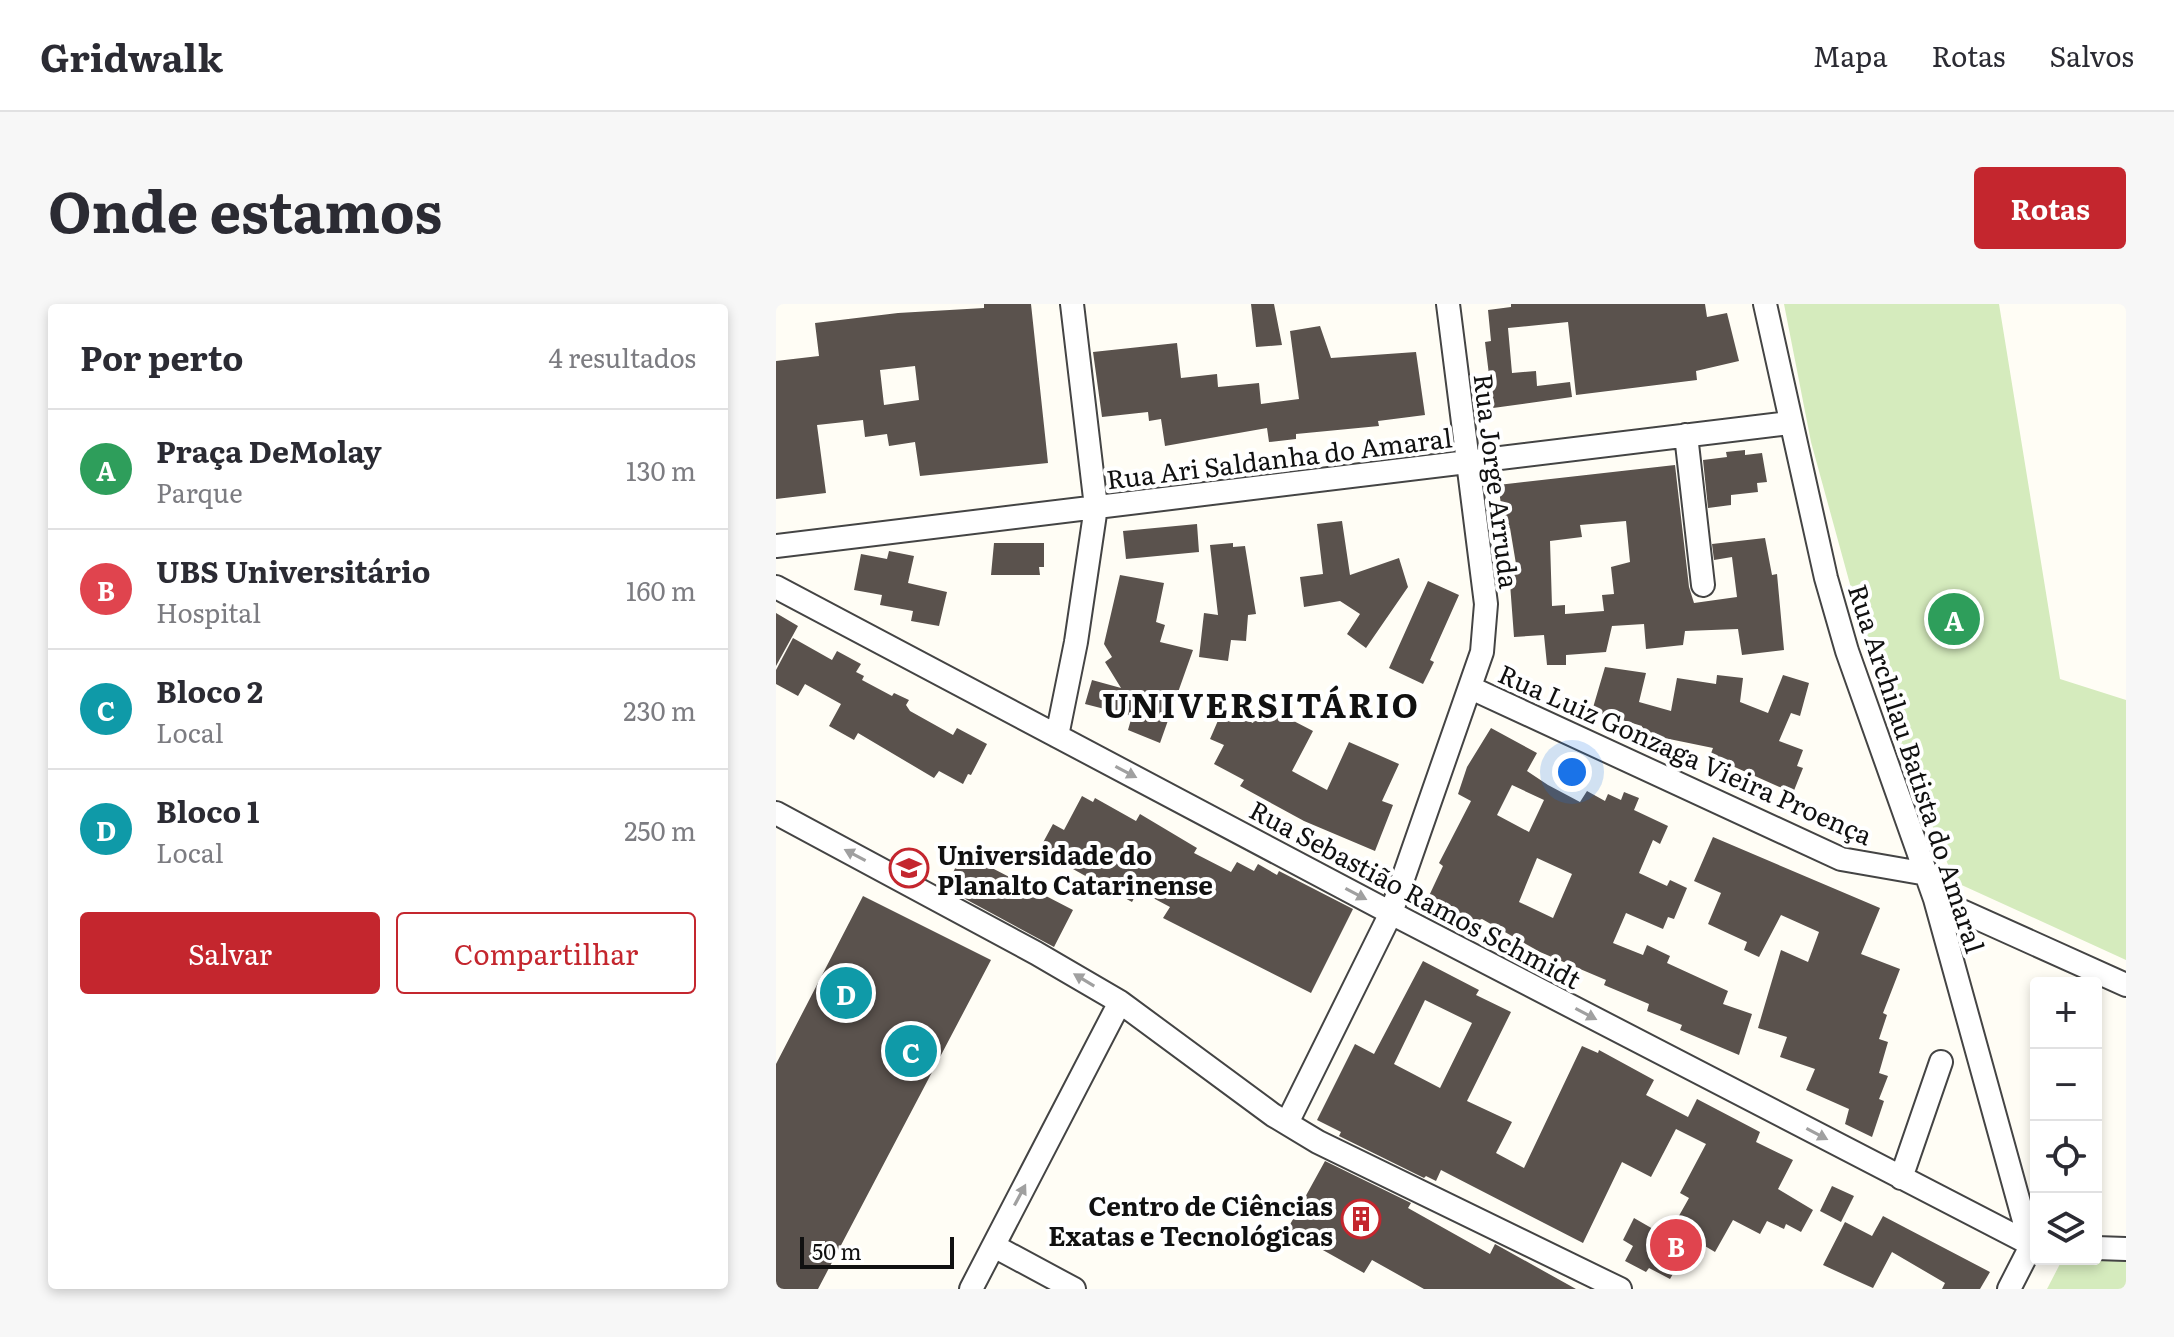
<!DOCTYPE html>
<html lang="pt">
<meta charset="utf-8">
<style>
body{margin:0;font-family:Literata,serif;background:#f7f7f7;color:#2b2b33}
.controls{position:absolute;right:24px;bottom:24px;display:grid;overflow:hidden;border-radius:8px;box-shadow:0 4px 12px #0003}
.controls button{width:72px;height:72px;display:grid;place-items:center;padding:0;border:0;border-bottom:2px solid #e1e1e2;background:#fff;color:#2b2b33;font:40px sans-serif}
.scale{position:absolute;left:24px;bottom:20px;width:154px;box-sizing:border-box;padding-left:8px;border:4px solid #111;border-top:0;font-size:22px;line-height:28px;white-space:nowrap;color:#111;-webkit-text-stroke:6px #fff;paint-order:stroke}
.you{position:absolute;left:796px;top:468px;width:28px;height:28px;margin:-20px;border:6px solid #fff;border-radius:50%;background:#1a73e8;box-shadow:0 0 0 12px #1a73e833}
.badge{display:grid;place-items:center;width:52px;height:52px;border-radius:50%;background:#c4262e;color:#fff;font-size:26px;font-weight:700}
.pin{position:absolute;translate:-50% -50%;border:4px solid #fff;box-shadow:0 2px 8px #0006}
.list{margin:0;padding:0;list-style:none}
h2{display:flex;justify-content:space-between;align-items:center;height:104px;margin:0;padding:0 32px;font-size:34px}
h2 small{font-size:26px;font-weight:400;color:#7c7c81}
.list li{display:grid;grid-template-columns:52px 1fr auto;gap:24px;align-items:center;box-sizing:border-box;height:120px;padding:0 32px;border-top:2px solid #e1e1e2}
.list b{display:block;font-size:30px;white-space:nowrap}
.list p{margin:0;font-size:26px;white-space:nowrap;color:#7c7c81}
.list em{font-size:26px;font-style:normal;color:#7c7c81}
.actions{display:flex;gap:16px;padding:24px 32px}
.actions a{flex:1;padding:18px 0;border:2px solid #c4262e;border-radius:8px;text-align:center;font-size:28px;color:#c4262e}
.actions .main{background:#c4262e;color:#fff}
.icon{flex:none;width:44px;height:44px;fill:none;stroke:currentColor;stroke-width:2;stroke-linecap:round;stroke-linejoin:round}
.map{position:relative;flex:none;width:1350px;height:985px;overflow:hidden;border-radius:8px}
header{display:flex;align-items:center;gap:48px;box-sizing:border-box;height:112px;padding:0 40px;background:#fff;border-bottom:2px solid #e1e1e2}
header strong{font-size:38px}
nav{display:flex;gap:44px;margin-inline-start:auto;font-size:28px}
.intro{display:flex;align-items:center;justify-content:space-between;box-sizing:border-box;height:192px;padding:0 48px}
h1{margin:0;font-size:56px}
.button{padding:20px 36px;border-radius:8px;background:#c4262e;color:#fff;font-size:28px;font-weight:700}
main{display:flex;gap:48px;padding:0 48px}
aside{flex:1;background:#fff;border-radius:8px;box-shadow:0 4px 12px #0003}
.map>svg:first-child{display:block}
.green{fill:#d5ebbd}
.building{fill:#5a524d;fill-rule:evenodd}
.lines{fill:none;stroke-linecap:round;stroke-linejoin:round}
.minor-casing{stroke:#444;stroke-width:26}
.minor{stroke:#fff;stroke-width:22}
.oneway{fill:#a0a0a0}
.labels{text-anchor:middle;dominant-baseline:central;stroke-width:8;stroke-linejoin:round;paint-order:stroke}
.street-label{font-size:26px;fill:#111;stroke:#fff}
.poi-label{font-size:26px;font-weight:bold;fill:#111;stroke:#fff;text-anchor:start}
.district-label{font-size:34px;font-weight:bold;letter-spacing:2px;fill:#111;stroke:#fff}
</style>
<header>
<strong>Gridwalk</strong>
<nav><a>Mapa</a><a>Rotas</a><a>Salvos</a></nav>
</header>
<div class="intro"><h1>Onde estamos</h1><a class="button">Rotas</a></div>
<main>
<aside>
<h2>Por perto<small>4 resultados</small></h2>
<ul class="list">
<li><span class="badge" style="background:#2e9e5b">A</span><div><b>Praça DeMolay</b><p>Parque</p></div><em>130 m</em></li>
<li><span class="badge" style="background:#e0444e">B</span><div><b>UBS Universitário</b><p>Hospital</p></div><em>160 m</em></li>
<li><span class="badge" style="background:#0f9aa8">C</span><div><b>Bloco 2</b><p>Local</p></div><em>230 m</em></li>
<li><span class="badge" style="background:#0f9aa8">D</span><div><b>Bloco 1</b><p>Local</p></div><em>250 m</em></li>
</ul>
<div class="actions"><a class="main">Salvar</a><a>Compartilhar</a></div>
</aside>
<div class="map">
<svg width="1350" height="985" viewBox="0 0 1350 985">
<rect width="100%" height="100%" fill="#fffdf5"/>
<path class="green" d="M1008,0H1223L1284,375L1350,396V656L1179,578L1106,397L1035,138Z
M1350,956V985H1271L1285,958Z"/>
<path class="building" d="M208,0H255L272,159L144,172L139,138L113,142L111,130L89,133L87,116L41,121L50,189L0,195V57L43,52L39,19L122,9L208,4ZM139,62L143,96L108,101L104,66Z
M475,0H498L506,41L480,43Z
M735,0H929L931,13L951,9L963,57L920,67L921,76L800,91L792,18L732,24L736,69L760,67L761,82L794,78L796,93L717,104L709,38L715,37L712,6L735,3Z
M544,22L555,54L640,48L649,111L602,117L603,122L520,130V135L493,138L491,124L389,142L385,115L373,117L372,108L326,113L317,48L401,39L405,74L441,70L442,83L483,79L485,100L523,95L514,27Z
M969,146V151L986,149L991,178L981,179L982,188L955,191V201L932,204L927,156L951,153L950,148Z
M899,161L913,283L918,299L961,293L956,253L938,256L936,240L989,234L996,271L1001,270L1008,346L966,351L962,325L909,327L907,341L870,345L868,320L836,322L830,348L790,351V361H771L768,331L738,333L733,266H741L734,224L729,225L722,181ZM850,217L854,258L835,263L838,290L826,291L828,307L789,310V301L776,302L774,237L806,233L804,221Z
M566,217L574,271L623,254L632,283L590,344L571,330L584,310L564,297L528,303L524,273L547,270L541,220Z
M421,220L423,248L350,255L347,227Z
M218,239H268V263H263L264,271H215Z
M457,239V243L469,242L480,310L472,311L470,337L455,336L452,357L423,353L428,309L442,311L434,241Z
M113,247L138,252L132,279L171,288L163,322L135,317L137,307L104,301L106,291L78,286L85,250L111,255Z
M344,271L388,279L380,318L389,321L384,338L417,346L384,439L352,426L356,412L309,400L316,376L345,384L329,358L336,353L328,340Z
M652,277L683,291L654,356L658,358L647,380L613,364Z
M0,309L22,322L0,362Z
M17,334L56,356L61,347L85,360L80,368L88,372L86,376L116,392L118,389L133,396L130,401L134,407L177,431L181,424L211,440L195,471L192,470L187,480L163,467L158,474L82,429L78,436L53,422L65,400L29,380L22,392L0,380V366Z
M829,363L870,369L863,398L895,407L901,374L940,380L941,371L967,374L964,398L992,409L1007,371L1033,379L1024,412L1015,409L1003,437L1027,446L1021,462L1027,464L1017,489L934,452L937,444L864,429L866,422L816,407Z
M485,400L537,427L516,467L551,486L573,438L623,460L606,497L617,501L599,547L528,517L464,482L468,476L438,460L448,441L434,435L447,405L477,419Z
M715,424L761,449L751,467L772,481L804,498L811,487L829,497L832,490L845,496L848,488L863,494L858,506L892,522L884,540L877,536L863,569L891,582L894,576L911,584L898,615L892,613L887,625L850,609L837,639L867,651L871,641L894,652L891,659L952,687L947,700L976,710L963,751L904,726L906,721L871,707L873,700L828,681L830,676L764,648L706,615L697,618L652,594L667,562L663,559L695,497L682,490L691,463ZM736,481L768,496L753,528L721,511ZM761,554L796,570L777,614L743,598Z
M306,492L317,498L319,494L360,517L364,510L421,544L418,549L455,568L461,558L478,567L482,560L501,571L503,567L577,605L535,689L387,614L394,603L362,586L356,598L263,546L277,520L288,526Z
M937,533L1104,604L1085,650L1124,665L1107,709L1111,711L1103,735L1112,738L1103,769L1112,772L1103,795L1108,797L1096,833L1069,820L1073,805L1030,786L1039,765L1004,753L1011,733L982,724L1005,646L1032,658L1043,628L1005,611L983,653L968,646L971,638L932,620L945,589L918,577Z
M187,549L297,606L278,643L169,584Z
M87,592L215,656L42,985H0V760Z
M647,657L703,686L700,691L735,708L691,797L736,818L720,849L748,864L806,742L822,749L823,746L878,776L870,791L912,813L921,795L984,828L980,838L1017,856L1002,885L1037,906L1025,928L1010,920L1008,925L991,917L984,930L957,916L939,948L917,935L894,975L873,964L870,968L849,957L857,942L847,936L858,914L891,933L913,894L904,889L930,840L900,825L875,873L846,858L807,939L665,866L660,877L650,872L648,874L563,832L565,828L541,816L579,740L598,750ZM649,696L696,719L664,784L618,760Z
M549,857L635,899L632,904L714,950L719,940L800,985H648L596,956L588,969L511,926Z
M1056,882L1078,892L1065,918L1044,907Z
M1107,912L1214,968L1204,985H1166L1169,979L1116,948L1097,984L1047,961L1069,918L1096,932Z"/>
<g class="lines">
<g class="minor-casing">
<path id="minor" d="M989,0L1050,274L1071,347L1159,595L1255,942
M910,131L927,281
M0,242L1013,119
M0,283L615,609L1260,943
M695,384L1065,555L1151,570
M281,432L300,338L320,203L296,0
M0,509L260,649L344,698L195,985
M1159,595L1350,681
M344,698L497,811L542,838L844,985
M511,819L615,609L706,348L710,300L672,0
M1125,874L1165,758
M218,942L298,985
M1320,944L1350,945
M1233,985L1255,942"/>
</g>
<use href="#minor" class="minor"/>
</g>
<defs><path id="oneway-solid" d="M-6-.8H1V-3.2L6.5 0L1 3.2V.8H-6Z" transform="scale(2)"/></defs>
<g class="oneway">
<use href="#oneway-solid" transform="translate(350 468) rotate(28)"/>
<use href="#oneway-solid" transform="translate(79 551) rotate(-152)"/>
<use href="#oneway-solid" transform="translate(580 590) rotate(28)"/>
<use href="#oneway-solid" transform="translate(308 676) rotate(-149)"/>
<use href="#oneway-solid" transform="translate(810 710) rotate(28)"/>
<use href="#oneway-solid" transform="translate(1041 830) rotate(28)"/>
<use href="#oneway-solid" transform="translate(244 891) rotate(-62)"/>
</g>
<defs>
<g id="university-ring" transform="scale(2)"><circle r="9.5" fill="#fff" stroke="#c4262e" stroke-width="1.5"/><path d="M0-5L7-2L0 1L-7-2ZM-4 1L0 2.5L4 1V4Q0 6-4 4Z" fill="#c4262e"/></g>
<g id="building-ring" transform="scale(2)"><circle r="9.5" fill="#fff" stroke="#c4262e" stroke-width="1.5"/><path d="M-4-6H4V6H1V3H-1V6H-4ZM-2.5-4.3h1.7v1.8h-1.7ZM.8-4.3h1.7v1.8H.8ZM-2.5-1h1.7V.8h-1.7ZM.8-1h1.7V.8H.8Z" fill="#c4262e"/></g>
</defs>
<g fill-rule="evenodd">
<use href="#university-ring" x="133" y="564"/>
<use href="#building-ring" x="585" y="915"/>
</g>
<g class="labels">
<g class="street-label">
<text transform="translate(503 153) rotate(-7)">Rua Ari Saldanha do Amaral</text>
<text transform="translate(722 177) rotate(83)">Rua Jorge Arruda</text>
<text transform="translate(910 449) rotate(24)">Rua Luiz Gonzaga Vieira Proença</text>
<text transform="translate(1142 464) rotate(72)">Rua Archilau Batista do Amaral</text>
<text transform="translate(640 589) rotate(28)">Rua Sebastião Ramos Schmidt</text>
</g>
<g class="poi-label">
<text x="161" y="549">Universidade do<tspan x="161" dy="30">Planalto Catarinense</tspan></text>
<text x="557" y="900" text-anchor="end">Centro de Ciências<tspan x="557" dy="30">Exatas e Tecnológicas</tspan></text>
</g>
<g class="district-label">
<text x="485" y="399">UNIVERSITÁRIO</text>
</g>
</g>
</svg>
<div class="controls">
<button>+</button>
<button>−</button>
<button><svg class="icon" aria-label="locate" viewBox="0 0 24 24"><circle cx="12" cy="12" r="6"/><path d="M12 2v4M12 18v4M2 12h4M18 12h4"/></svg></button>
<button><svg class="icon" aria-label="layers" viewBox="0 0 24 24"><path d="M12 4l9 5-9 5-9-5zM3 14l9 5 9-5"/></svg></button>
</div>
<div class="scale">50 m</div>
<div class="you"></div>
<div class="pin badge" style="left:1178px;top:315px;background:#2e9e5b">A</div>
<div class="pin badge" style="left:900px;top:941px;background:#e0444e">B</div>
<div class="pin badge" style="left:135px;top:747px;background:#0f9aa8">C</div>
<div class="pin badge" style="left:70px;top:689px;background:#0f9aa8">D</div>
</div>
</main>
